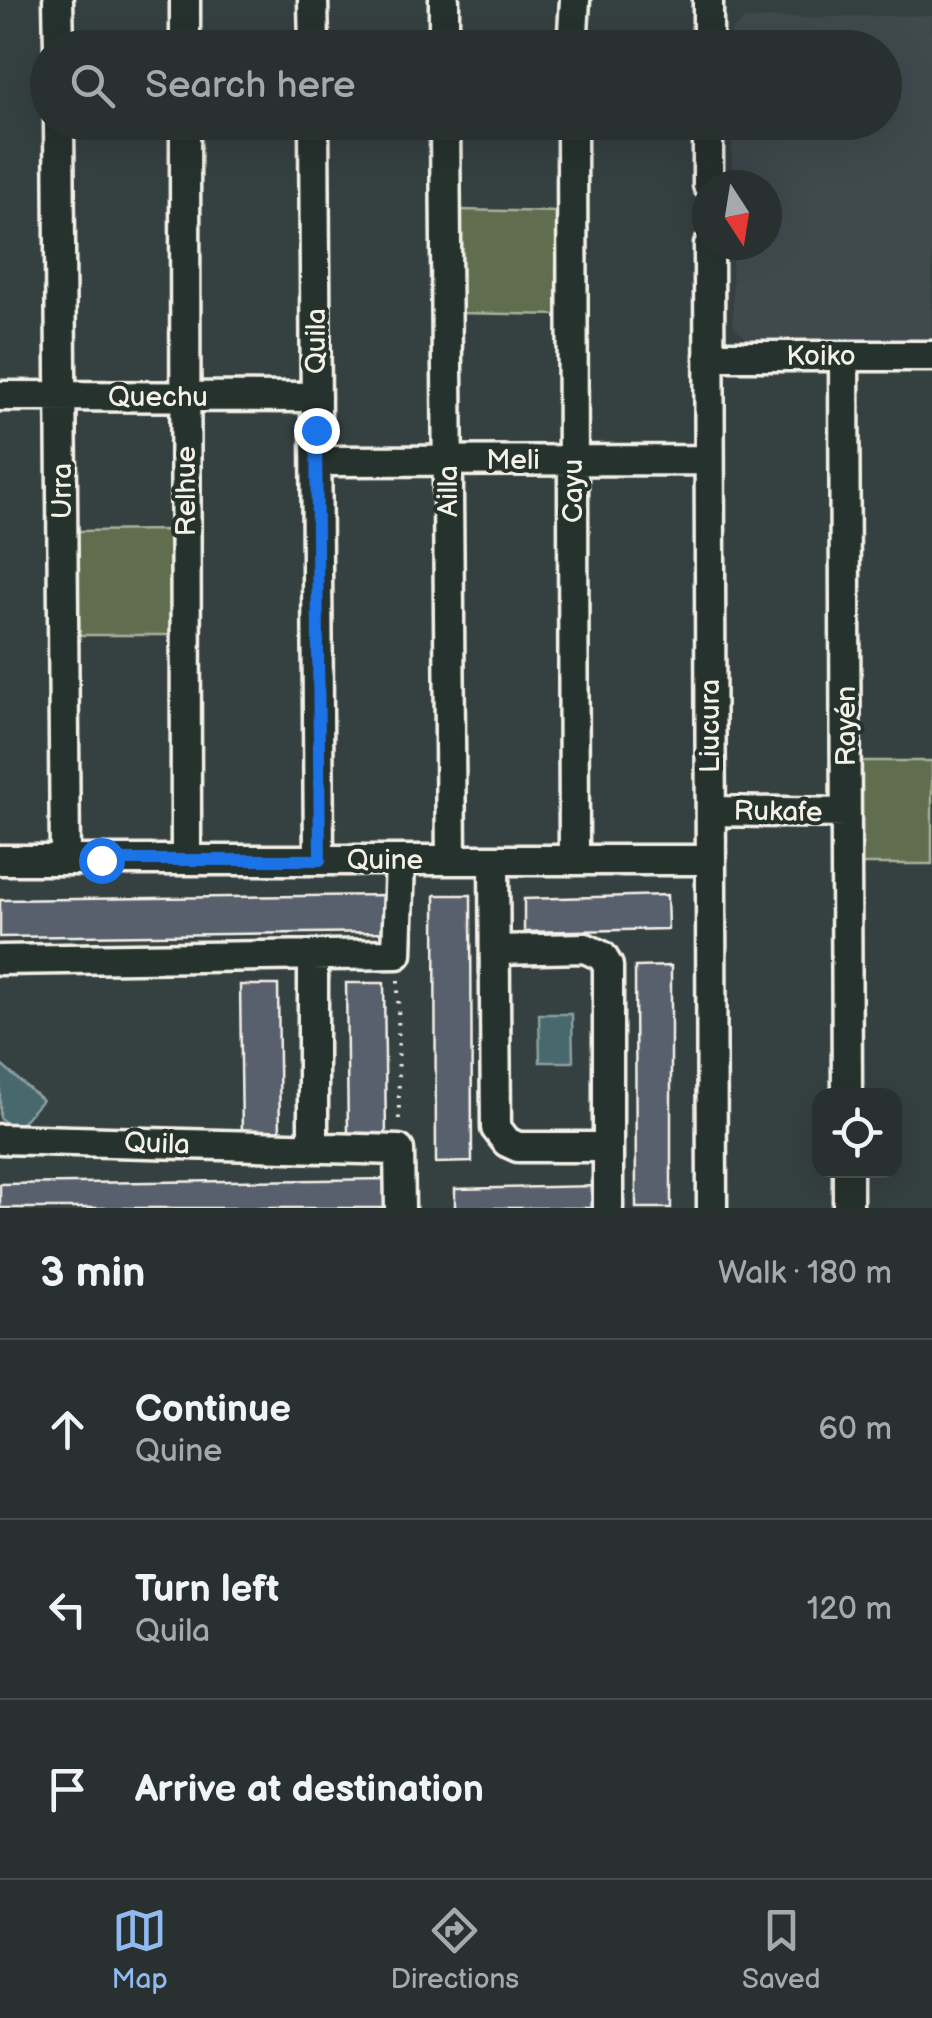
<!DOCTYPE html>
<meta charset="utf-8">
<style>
body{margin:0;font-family:"Balsamiq Sans",sans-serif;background:#343c3c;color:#f1f3f6}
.controls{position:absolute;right:30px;bottom:30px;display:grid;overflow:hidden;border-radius:20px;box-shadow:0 10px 40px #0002}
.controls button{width:90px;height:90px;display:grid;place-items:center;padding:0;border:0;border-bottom:2px solid #444b4c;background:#283030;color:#f1f3f6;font:50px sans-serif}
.compass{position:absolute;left:692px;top:170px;width:90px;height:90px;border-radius:50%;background:#283030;box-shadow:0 10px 40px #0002;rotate:168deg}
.stop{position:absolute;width:30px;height:30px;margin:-22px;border:8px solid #1a73e8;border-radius:50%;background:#fff}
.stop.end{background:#1a73e8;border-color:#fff;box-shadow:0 2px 10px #0008}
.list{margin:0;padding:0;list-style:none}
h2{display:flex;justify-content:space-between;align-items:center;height:130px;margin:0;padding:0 40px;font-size:42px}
h2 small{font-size:32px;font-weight:400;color:#a5a9ab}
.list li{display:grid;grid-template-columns:65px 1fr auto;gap:30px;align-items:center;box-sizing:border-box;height:180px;padding:0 40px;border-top:2px solid #444b4c}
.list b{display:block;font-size:38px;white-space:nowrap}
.list p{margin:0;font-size:32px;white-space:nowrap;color:#a5a9ab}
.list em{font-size:32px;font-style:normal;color:#a5a9ab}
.icon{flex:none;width:55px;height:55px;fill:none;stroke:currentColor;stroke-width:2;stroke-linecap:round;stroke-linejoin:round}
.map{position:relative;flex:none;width:932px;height:1208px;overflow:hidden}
.search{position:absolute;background:#283030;box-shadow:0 10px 40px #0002;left:30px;right:30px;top:30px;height:110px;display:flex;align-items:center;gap:25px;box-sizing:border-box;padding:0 35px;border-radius:55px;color:#a5a9ab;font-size:38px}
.sheet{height:670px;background:#283030}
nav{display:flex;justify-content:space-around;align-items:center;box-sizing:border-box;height:140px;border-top:2px solid #444b4c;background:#283030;font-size:28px;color:#a5a9ab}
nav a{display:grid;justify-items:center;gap:5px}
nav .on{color:#90b9f0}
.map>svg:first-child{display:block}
.built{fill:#404a4e}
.green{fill:#606e4f;stroke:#aab09c;stroke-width:2.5}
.water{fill:#46686d;stroke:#8c9f9e;stroke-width:2.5}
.building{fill:#59606e;stroke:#f4f1e8;stroke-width:2.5}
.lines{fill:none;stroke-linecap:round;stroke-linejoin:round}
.minor-casing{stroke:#f4f1e8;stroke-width:35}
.path{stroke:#f4f1e8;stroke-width:4;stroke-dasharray:2.5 8;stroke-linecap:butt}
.minor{stroke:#26332d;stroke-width:28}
.route{stroke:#1a73e8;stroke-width:12}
.labels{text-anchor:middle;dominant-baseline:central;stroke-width:8;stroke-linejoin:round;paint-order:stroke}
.street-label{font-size:28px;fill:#f4f1e8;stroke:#26332d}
</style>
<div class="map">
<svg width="932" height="1208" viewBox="0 0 932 1208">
<rect width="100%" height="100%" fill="#354040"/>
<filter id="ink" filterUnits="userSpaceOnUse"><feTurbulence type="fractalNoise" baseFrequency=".01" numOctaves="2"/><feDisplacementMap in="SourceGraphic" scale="20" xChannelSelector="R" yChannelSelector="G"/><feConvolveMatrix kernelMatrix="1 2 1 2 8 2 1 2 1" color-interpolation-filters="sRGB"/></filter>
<g filter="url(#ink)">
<path class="built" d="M932,15V340L745,337L733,325L732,245H767V185H732V123L884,122V48L731,47V31L745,19Z"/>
<path class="green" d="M460,210L563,212L561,315L458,313Z
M172,530V635H73V531Z
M854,761H932V864H854Z"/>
<path class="water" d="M539,1014H572L573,1062H540Z
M0,1064L42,1100L15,1131L0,1118Z"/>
<path class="building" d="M385,895L386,932L0,937V900Z
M435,895H471L472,1162L436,1163Z
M667,895L668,929L524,932V899Z
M671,966V1208H636L635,967Z
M346,983H384L386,1135H348Z
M240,985H278L280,1137H242Z
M390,1179L391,1208H0V1184Z
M598,1186V1208H455V1189Z"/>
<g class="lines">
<g class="minor-casing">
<path id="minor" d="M58,0L59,48
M185,0V48
M313,0L314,48
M444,0V48
M708,0V48
M572,48L575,0
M59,122L65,860
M185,122L186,860
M314,122L319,860
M445,122L451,860
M572,122L574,860
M708,122V185
M709,245L712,1208
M709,356H932
M844,356L847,1096
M0,396L316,397
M317,461L709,460
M711,811L846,813
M0,860H711
M494,860L496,1128L507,1142L518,1147H608
M495,950L585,948L602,956L608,966V1208
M0,960L397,954L400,860
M0,1139L399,1150L400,1208
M313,1148V955
M848,1170V1208"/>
</g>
<path class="path" d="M398,980L399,1125"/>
<use href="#minor" class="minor"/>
</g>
</g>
<g class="lines" filter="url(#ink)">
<path class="route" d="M101,860H320L316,430"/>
</g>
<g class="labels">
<g class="street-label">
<text transform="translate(316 341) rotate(-90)">Quila</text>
<text x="821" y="356">Koiko</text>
<text x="158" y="397">Quechu</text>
<text x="513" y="460">Meli</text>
<text transform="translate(62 491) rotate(-90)">Urra</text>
<text transform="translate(186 491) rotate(-90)">Relhue</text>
<text transform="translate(448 491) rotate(-90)">Ailla</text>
<text transform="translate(573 491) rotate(-90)">Cayu</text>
<text transform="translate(710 726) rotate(-90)">Liucura</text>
<text transform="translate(846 726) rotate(-90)">Rayén</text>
<text transform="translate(778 812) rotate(1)">Rukafe</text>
<text x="385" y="860">Quine</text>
<text transform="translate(157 1144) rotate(2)">Quila</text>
</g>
</g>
</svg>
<div class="controls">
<button><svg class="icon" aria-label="locate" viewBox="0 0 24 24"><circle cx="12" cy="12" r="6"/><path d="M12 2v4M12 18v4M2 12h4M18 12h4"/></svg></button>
</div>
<svg class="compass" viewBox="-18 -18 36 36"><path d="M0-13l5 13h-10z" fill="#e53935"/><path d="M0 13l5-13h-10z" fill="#a5a9ab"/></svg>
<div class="stop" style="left:101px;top:860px"></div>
<div class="stop end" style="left:316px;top:430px"></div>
<div class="search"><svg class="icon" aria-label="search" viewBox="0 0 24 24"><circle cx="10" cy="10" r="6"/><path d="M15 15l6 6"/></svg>Search here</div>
</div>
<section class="sheet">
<h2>3 min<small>Walk · 180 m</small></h2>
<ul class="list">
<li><svg class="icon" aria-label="ahead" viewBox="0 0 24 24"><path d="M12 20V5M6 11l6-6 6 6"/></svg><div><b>Continue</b><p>Quine</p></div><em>60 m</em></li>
<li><svg class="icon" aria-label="left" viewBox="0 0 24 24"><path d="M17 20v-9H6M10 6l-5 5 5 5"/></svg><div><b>Turn left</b><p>Quila</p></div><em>120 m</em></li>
<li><svg class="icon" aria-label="arrive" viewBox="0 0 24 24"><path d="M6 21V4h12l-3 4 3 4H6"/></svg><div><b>Arrive at destination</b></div></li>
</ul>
</section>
<nav>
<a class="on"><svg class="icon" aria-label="map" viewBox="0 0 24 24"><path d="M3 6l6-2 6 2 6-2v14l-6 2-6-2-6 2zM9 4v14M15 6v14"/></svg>Map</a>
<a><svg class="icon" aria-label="directions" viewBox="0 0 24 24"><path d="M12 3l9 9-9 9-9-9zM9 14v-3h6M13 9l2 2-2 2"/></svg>Directions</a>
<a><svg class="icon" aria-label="saved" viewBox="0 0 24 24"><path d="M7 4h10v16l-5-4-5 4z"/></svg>Saved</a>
</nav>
